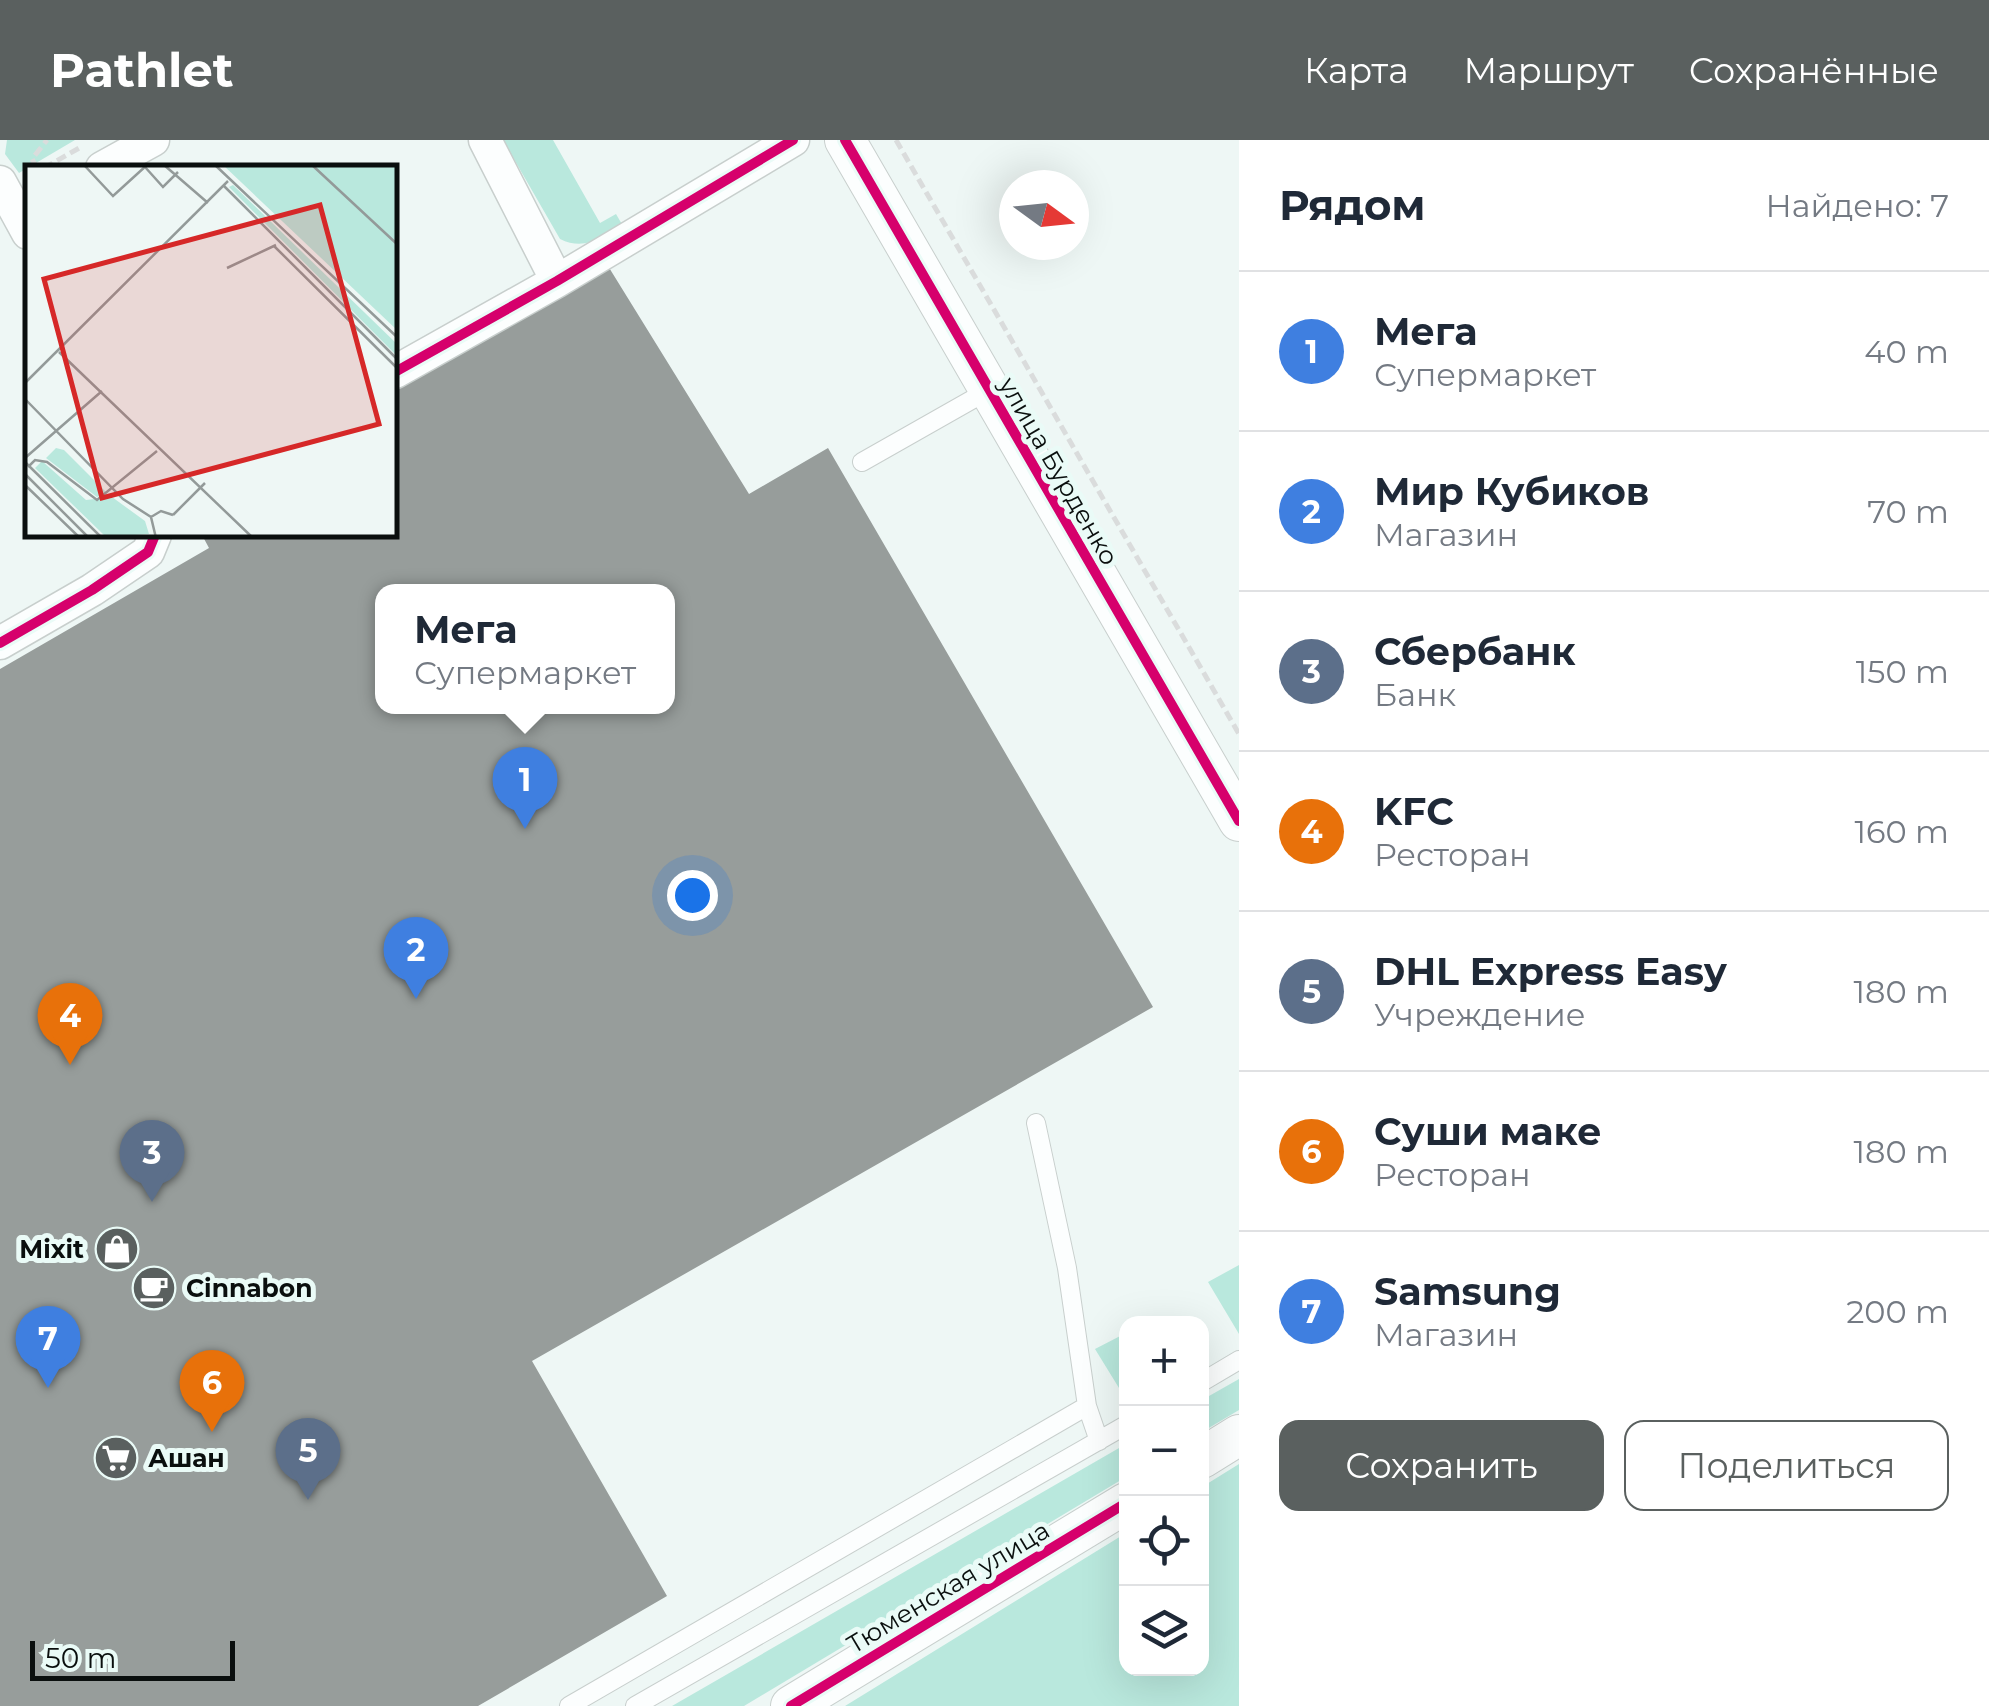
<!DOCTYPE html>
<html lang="ru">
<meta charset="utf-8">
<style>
body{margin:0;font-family:Montserrat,sans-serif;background:#f2f2f3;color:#1f2937}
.controls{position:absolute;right:30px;bottom:30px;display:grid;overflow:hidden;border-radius:20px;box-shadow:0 10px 40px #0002}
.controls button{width:90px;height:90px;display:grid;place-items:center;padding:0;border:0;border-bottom:2px solid #e0e1e3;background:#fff;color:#1f2937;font:50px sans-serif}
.compass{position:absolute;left:999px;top:30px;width:90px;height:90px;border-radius:50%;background:#fff;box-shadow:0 10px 40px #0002;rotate:105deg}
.scale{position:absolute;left:30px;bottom:25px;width:205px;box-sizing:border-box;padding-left:10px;border:5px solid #0a0f0e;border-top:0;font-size:28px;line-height:35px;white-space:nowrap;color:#0a0f0e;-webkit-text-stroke:8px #eafbf7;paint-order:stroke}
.you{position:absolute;left:692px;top:755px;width:35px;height:35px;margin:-25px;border:8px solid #fff;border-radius:50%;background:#1a73e8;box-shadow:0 0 0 15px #1a73e833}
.badge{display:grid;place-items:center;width:65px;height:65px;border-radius:50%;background:#5a605f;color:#fff;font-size:32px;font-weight:700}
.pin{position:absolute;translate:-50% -82px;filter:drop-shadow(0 2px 5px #0008)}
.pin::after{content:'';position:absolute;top:52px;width:35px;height:30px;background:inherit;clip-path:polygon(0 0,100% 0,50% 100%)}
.popup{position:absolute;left:375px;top:444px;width:300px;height:130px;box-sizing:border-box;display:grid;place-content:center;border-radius:20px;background:#fff;filter:drop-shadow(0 2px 8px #0005);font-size:32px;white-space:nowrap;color:#747a83}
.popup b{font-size:38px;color:#1f2937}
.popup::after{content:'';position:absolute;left:50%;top:100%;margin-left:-20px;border:20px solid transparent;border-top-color:#fff}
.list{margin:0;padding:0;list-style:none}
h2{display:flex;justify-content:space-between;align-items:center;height:130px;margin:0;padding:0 40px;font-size:42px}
h2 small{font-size:32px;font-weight:400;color:#747a83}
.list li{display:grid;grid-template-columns:65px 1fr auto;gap:30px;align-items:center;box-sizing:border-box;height:160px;padding:0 40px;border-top:2px solid #e0e1e3}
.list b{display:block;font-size:38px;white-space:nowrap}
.list p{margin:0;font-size:32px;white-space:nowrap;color:#747a83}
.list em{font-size:32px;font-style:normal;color:#747a83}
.actions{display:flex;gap:20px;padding:30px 40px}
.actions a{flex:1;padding:22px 0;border:2px solid #5a605f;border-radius:20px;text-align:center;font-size:35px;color:#5a605f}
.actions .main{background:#5a605f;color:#fff}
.icon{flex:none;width:55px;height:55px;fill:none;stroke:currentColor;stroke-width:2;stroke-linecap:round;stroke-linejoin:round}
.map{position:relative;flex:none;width:1239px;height:1566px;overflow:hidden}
header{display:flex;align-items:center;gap:60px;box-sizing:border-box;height:140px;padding:0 50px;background:#5a605f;color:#fff}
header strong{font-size:48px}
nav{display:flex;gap:55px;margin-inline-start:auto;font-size:35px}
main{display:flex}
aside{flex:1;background:#fff}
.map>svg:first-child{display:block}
.green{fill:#b9e8dd}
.building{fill:#979d9b;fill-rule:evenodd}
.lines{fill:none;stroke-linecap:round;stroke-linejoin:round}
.service-casing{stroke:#c8cfcd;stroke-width:20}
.minor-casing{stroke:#c8cfcd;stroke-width:35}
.tertiary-casing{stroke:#c8cfcd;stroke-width:42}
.path{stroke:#dadcdc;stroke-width:5;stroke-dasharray:10 5;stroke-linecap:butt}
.service{stroke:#fcfefe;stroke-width:18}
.minor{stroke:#fcfefe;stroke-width:32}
.tertiary{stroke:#fcfefe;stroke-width:40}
.cycleway-casing{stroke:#eafbf7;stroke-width:16}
.cycleway{stroke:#d6006c;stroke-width:10}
.labels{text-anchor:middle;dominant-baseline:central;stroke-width:10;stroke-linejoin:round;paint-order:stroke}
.street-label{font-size:25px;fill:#0a0f0e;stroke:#eafbf7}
.poi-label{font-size:25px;font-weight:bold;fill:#0a0f0e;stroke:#eafbf7;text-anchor:start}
.inset-road{fill:none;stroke:#939a99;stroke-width:2.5}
.view{fill:#d62828;fill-opacity:0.15;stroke:#d62828;stroke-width:5}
.inset-edge{fill:none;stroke:#0a0f0e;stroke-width:5}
</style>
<header>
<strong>Pathlet</strong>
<nav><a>Карта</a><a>Маршрут</a><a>Сохранённые</a></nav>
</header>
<main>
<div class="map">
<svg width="1239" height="1566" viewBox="0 0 1239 1566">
<rect width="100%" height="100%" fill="#eef7f5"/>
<path class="green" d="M7,0H75L19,33L5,14Z
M503,0H553L600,83L616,74L623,86C602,98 584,111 560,99Z
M1239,1125V1194L1208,1142Z
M1126,1193V1252L1119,1248L1095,1209Z
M1239,1239V1270L1202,1292V1260Z
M1126,1304V1337L744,1566H672Z
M1239,1324V1566H845L1126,1393V1528H1202V1347Z"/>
<path class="building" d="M608,126L749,354L828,308L1153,867L532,1221L667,1456L478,1566H0V529L209,408L202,395H395V251ZM382,452H668V566H382Z"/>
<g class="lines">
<g class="service-casing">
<path id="service" d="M862,322L989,250
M1036,983L1067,1128L1087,1266L1099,1301
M1202,1242L1239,1220
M569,1566L1087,1266
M635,1566L1126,1285"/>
</g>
<g class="minor-casing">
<path id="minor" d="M485,0L557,141
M102,28L153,0
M0,42L28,93
M395,232L557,141L793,0
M0,503L92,450L148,412L155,395"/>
</g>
<g class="tertiary-casing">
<path id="tertiary" d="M845,0L1239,681
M1202,1318L1239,1295
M791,1566L1126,1363"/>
</g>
<path class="path" d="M896,0L1239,594
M37,28L32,19L47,0
M44,28L81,7"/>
<use href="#service" class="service"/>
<use href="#minor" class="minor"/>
<use href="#tertiary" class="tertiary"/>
<g class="cycleway-casing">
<path id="cycleway" d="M845,0L1239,681
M395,232L557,141L793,0
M0,503L92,450L148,412L155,395
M791,1566L1126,1363"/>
</g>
<use href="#cycleway" class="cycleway"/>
</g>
<defs>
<g id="shop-disc" transform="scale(2.25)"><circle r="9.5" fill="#5a605f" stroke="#eafbf7"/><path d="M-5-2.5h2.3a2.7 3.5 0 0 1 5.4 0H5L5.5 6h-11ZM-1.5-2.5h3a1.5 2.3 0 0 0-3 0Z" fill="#fff"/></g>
<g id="cafe-disc" transform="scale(2.25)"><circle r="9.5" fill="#5a605f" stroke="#eafbf7"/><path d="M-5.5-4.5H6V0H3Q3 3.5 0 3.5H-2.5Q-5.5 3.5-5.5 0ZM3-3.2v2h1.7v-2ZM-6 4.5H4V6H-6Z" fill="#fff"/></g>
<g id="supermarket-disc" transform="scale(2.25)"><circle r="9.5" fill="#5a605f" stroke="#eafbf7"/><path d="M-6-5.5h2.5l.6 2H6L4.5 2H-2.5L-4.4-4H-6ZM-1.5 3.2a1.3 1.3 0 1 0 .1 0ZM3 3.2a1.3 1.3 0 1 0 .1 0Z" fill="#fff"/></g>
</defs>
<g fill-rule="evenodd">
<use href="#shop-disc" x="117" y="1109"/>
<use href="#cafe-disc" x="154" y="1148"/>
<use href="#supermarket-disc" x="116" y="1318"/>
</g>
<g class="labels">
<g class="street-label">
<text transform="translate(1059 331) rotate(60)">улица Бурденко</text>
<text transform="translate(948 1447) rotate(-31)">Тюменская улица</text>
</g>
<g class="poi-label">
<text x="84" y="1109" text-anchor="end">Mixit</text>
<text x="186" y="1148">Cinnabon</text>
<text x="148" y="1318">Ашан</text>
</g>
</g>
<g transform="translate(25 25)">
<rect width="372" height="372" fill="#eef7f5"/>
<path d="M198,0H372V165ZM208,20L372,179V191L204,22ZM31,283L39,285L82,328L72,332L21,293ZM17,296L61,335L87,332L120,356L124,369L81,372L10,303Z" fill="#b9e8dd"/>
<path class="inset-road" d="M59,0L88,31L122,0M139,0L183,38M190,0L373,173M287,0L373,80M120,2L138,22L153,7M199,21L373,195M249,81L373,204M202,103L251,80M34,187L228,373M0,218L203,16M0,234L98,334L126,352M0,293L77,226M0,297L77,373M3,302L10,295L22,297L72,335L132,286M0,309L64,373M0,320L55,373M148,350L180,318M131,373L126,352L136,346L148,350"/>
<path class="view" d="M295,40L354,259L77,333L19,114Z"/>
<rect width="372" height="372" class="inset-edge"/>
</g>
</svg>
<div class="controls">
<button>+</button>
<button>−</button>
<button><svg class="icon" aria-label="locate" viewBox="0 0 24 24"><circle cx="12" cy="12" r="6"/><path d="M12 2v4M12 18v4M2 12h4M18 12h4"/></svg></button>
<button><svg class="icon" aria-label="layers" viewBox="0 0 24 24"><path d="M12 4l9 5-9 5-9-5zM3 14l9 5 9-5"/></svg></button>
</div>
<svg class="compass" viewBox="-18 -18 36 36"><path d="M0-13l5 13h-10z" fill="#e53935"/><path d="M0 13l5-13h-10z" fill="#747a83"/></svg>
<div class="scale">50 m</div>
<div class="you"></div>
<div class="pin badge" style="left:525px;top:689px;background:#3f7fe0">1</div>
<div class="popup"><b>Мега</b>Супермаркет</div>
<div class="pin badge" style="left:416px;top:859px;background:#3f7fe0">2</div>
<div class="pin badge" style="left:152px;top:1062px;background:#5c6f8a">3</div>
<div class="pin badge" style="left:70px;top:925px;background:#e8710a">4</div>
<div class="pin badge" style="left:308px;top:1360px;background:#5c6f8a">5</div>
<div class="pin badge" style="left:212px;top:1292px;background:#e8710a">6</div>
<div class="pin badge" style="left:48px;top:1248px;background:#3f7fe0">7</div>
</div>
<aside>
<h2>Рядом<small>Найдено: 7</small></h2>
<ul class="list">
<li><span class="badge" style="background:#3f7fe0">1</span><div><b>Мега</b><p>Супермаркет</p></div><em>40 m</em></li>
<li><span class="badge" style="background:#3f7fe0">2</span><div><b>Мир Кубиков</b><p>Магазин</p></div><em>70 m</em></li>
<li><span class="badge" style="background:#5c6f8a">3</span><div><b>Сбербанк</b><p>Банк</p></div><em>150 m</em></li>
<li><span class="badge" style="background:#e8710a">4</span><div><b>KFC</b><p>Ресторан</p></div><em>160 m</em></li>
<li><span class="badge" style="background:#5c6f8a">5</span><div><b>DHL Express Easy</b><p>Учреждение</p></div><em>180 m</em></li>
<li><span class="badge" style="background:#e8710a">6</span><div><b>Суши маке</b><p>Ресторан</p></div><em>180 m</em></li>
<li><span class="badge" style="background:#3f7fe0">7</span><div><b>Samsung</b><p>Магазин</p></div><em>200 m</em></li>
</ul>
<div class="actions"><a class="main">Сохранить</a><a>Поделиться</a></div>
</aside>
</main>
